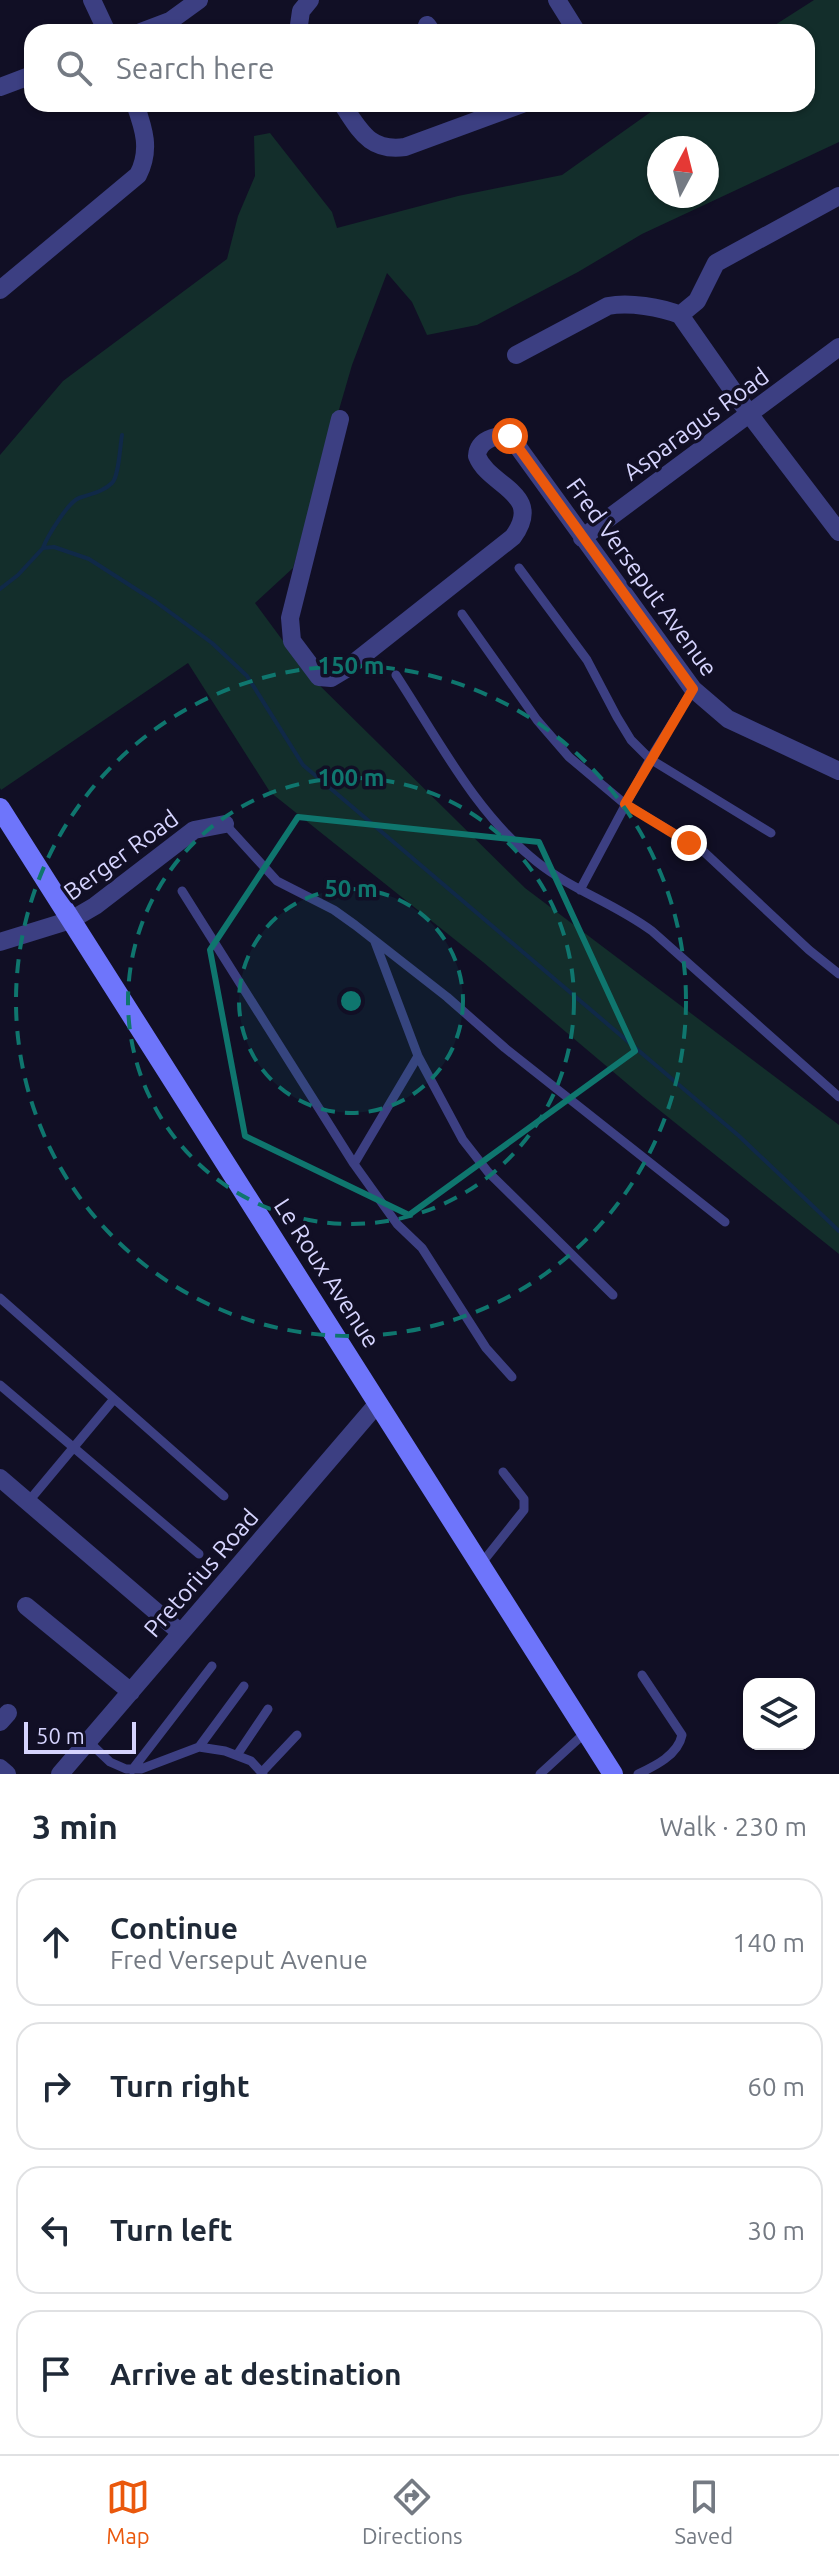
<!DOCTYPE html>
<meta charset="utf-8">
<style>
body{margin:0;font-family:Ubuntu,sans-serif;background:#f6f6f7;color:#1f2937}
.controls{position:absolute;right:24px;bottom:24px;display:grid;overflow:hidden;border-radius:16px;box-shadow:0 2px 6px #0004}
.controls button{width:72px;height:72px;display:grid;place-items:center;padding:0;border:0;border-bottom:2px solid #e0e1e3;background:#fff;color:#1f2937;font:40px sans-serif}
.compass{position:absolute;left:647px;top:136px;width:72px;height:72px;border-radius:50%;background:#fff;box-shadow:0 2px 6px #0004;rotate:7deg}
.scale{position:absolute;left:24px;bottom:20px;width:112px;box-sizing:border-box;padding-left:8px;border:4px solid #d6d4fe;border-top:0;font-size:22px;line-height:28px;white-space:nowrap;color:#d6d4fe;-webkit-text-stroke:6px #110f25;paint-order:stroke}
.stop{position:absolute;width:24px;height:24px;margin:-18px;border:6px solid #ea580c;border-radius:50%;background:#fff}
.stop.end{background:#ea580c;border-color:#fff;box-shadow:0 2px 8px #0008}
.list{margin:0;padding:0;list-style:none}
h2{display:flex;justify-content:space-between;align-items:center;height:104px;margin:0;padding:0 32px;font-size:34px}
h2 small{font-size:26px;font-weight:400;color:#747a83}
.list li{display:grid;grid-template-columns:52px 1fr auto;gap:24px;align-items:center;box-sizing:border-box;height:128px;margin:0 16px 16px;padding:0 16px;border:2px solid #e0e1e3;border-radius:24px}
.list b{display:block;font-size:30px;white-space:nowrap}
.list p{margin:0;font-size:26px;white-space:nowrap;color:#747a83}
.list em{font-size:26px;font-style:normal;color:#747a83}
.icon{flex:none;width:44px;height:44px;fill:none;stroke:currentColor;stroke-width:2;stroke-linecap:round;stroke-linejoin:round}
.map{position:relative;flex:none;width:839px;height:1774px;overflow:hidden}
.search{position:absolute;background:#fff;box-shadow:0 2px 6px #0004;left:24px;right:24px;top:24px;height:88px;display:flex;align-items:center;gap:20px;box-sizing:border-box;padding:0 28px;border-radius:24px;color:#747a83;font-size:30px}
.sheet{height:680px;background:#fff}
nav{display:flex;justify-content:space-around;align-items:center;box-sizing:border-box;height:112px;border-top:2px solid #e0e1e3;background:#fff;font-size:22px;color:#747a83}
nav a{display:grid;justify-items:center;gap:4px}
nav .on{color:#ea580c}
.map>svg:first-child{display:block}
.green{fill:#132e2b;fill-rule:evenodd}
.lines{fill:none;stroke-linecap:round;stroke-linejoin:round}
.stream{stroke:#102948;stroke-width:4}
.service{stroke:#3c3f82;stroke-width:9}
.minor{stroke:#3c3f82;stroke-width:18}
.secondary{stroke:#6e75fb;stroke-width:20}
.route{stroke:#ea580c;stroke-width:10}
.marked{fill:none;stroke:#0f766e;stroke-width:6;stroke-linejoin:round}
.ring{fill:none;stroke:#0f766e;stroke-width:4;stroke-dasharray:14 10}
.labels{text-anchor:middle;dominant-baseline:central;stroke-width:7;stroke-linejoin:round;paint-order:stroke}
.street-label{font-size:24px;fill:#d6d4fe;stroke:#110f25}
.centre{fill:#0f766e;stroke:#110f25;stroke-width:4}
.ring-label{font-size:24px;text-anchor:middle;font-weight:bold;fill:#0f766e;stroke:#110f25;stroke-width:7;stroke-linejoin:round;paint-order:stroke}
</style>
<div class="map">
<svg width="839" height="1774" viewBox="0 0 839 1774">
<rect width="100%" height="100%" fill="#110f25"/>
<path class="green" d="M814,0H839V142L642,234L578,272L477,325L427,335L412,302L387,273L352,365L293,568L255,603L306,672L525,888L839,1125V1254L643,1097L483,962L270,792L188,663L1,790L0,788V455L63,381L227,259L238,216L255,176L254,136L270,133L332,212L337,228L458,196L562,175L662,104H807V32H764ZM659,148H707V196H659Z"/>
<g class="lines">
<path class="stream" d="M43,548C47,537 68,502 79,498C90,494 103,492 112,483C119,476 120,446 122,435
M0,589L18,575L43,548L54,547L89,559L156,602L212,643L247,676L303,765L739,1136L839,1231"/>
<path class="service" d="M519,568L587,660L617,717L631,740L650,759L771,833
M462,614L537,720L569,757L625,804L702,850L809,950L839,974
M396,675C438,739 476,814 537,862C572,890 616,904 652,931L839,1097
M225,824L277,881L334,910L355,925L447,997L505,1048L725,1222
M580,890L650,759L693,689
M182,891L354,1164L397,1224L422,1248L486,1348L512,1377
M375,942L418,1056L463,1140L488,1172L613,1295
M354,1164L418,1056
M0,1298L224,1496
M0,1385L199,1554
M28,1502L114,1399
M481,1564L524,1510V1499L503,1472
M89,1742L110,1762L126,1769H141L199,1747L225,1751L251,1761L263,1774
M199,1747L244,1686
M237,1755L268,1709
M132,1770L212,1666
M262,1772L297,1735
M540,1774L587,1731
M638,1774C655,1766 678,1755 682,1735L642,1675"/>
<path class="minor" d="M92,0L107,32
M557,0L577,32
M427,25L432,32
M141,32L170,21L199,0
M298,32L301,11L310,0
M0,87L32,75
M342,104C360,130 369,152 405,147L522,104
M0,290L138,175C151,150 144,129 135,104
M680,315L750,415L839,532
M680,315L697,301L716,263L839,196
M516,355L608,306C629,302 661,307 680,315
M340,419L290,618L292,641L319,677L331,678L346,669L513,537C545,493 489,487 477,456C478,440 495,435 510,436L693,689L728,719L839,771
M582,538L839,347
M0,942L71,920L95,906L194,830L225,824
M0,1478L181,1633
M26,1606L131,1692
M0,1722L8,1713
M0,1768L7,1774
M60,1774L378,1403"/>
<path class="secondary" d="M0,808L613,1774"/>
</g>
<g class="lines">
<path class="route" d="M510,436L693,689L625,804L689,843"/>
</g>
<path class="marked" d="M298,817L539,842L635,1051L409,1215L245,1136L210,950Z"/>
<circle cx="351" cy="1001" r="112" fill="#0f766e" fill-opacity=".12"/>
<g class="ring">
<circle cx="351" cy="1001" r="112"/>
<circle cx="351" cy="1001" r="223"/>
<circle cx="351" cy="1001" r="335"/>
</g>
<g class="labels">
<g class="street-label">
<text transform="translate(696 424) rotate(-36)">Asparagus Road</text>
<text transform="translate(642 577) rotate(54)">Fred Verseput Avenue</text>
<text transform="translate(121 855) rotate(-36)">Berger Road</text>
<text transform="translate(327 1273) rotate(57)">Le Roux Avenue</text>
<text transform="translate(201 1573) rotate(-49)">Pretorius Road</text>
</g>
</g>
<circle cx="351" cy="1001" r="12" class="centre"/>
<g class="ring-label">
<text x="351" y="674">150 m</text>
<text x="351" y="786">100 m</text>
<text x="351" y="897">50 m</text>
</g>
</svg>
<div class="controls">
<button><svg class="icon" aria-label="layers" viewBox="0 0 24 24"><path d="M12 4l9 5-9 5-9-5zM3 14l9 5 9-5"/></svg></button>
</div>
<svg class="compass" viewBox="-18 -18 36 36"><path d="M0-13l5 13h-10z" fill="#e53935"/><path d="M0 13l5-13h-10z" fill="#747a83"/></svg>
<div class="scale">50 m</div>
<div class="stop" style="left:510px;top:436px"></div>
<div class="stop end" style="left:689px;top:843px"></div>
<div class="search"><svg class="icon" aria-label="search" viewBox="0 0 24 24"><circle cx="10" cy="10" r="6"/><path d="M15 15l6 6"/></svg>Search here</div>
</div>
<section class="sheet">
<h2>3 min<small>Walk · 230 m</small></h2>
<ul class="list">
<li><svg class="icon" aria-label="ahead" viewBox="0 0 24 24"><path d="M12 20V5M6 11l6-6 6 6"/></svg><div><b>Continue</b><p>Fred Verseput Avenue</p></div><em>140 m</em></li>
<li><svg class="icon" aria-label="right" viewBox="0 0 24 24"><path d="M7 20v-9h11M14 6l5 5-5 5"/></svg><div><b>Turn right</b></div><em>60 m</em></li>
<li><svg class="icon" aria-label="left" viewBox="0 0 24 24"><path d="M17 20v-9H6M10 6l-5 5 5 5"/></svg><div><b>Turn left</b></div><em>30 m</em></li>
<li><svg class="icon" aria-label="arrive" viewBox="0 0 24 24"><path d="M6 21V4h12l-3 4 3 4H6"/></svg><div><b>Arrive at destination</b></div></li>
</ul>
</section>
<nav>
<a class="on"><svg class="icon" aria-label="map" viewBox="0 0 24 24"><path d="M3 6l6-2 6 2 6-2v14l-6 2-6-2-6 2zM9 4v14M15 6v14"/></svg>Map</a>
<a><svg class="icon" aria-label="directions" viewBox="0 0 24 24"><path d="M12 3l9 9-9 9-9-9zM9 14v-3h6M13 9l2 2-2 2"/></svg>Directions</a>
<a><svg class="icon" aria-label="saved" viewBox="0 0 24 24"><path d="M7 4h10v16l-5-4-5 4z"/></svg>Saved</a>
</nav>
